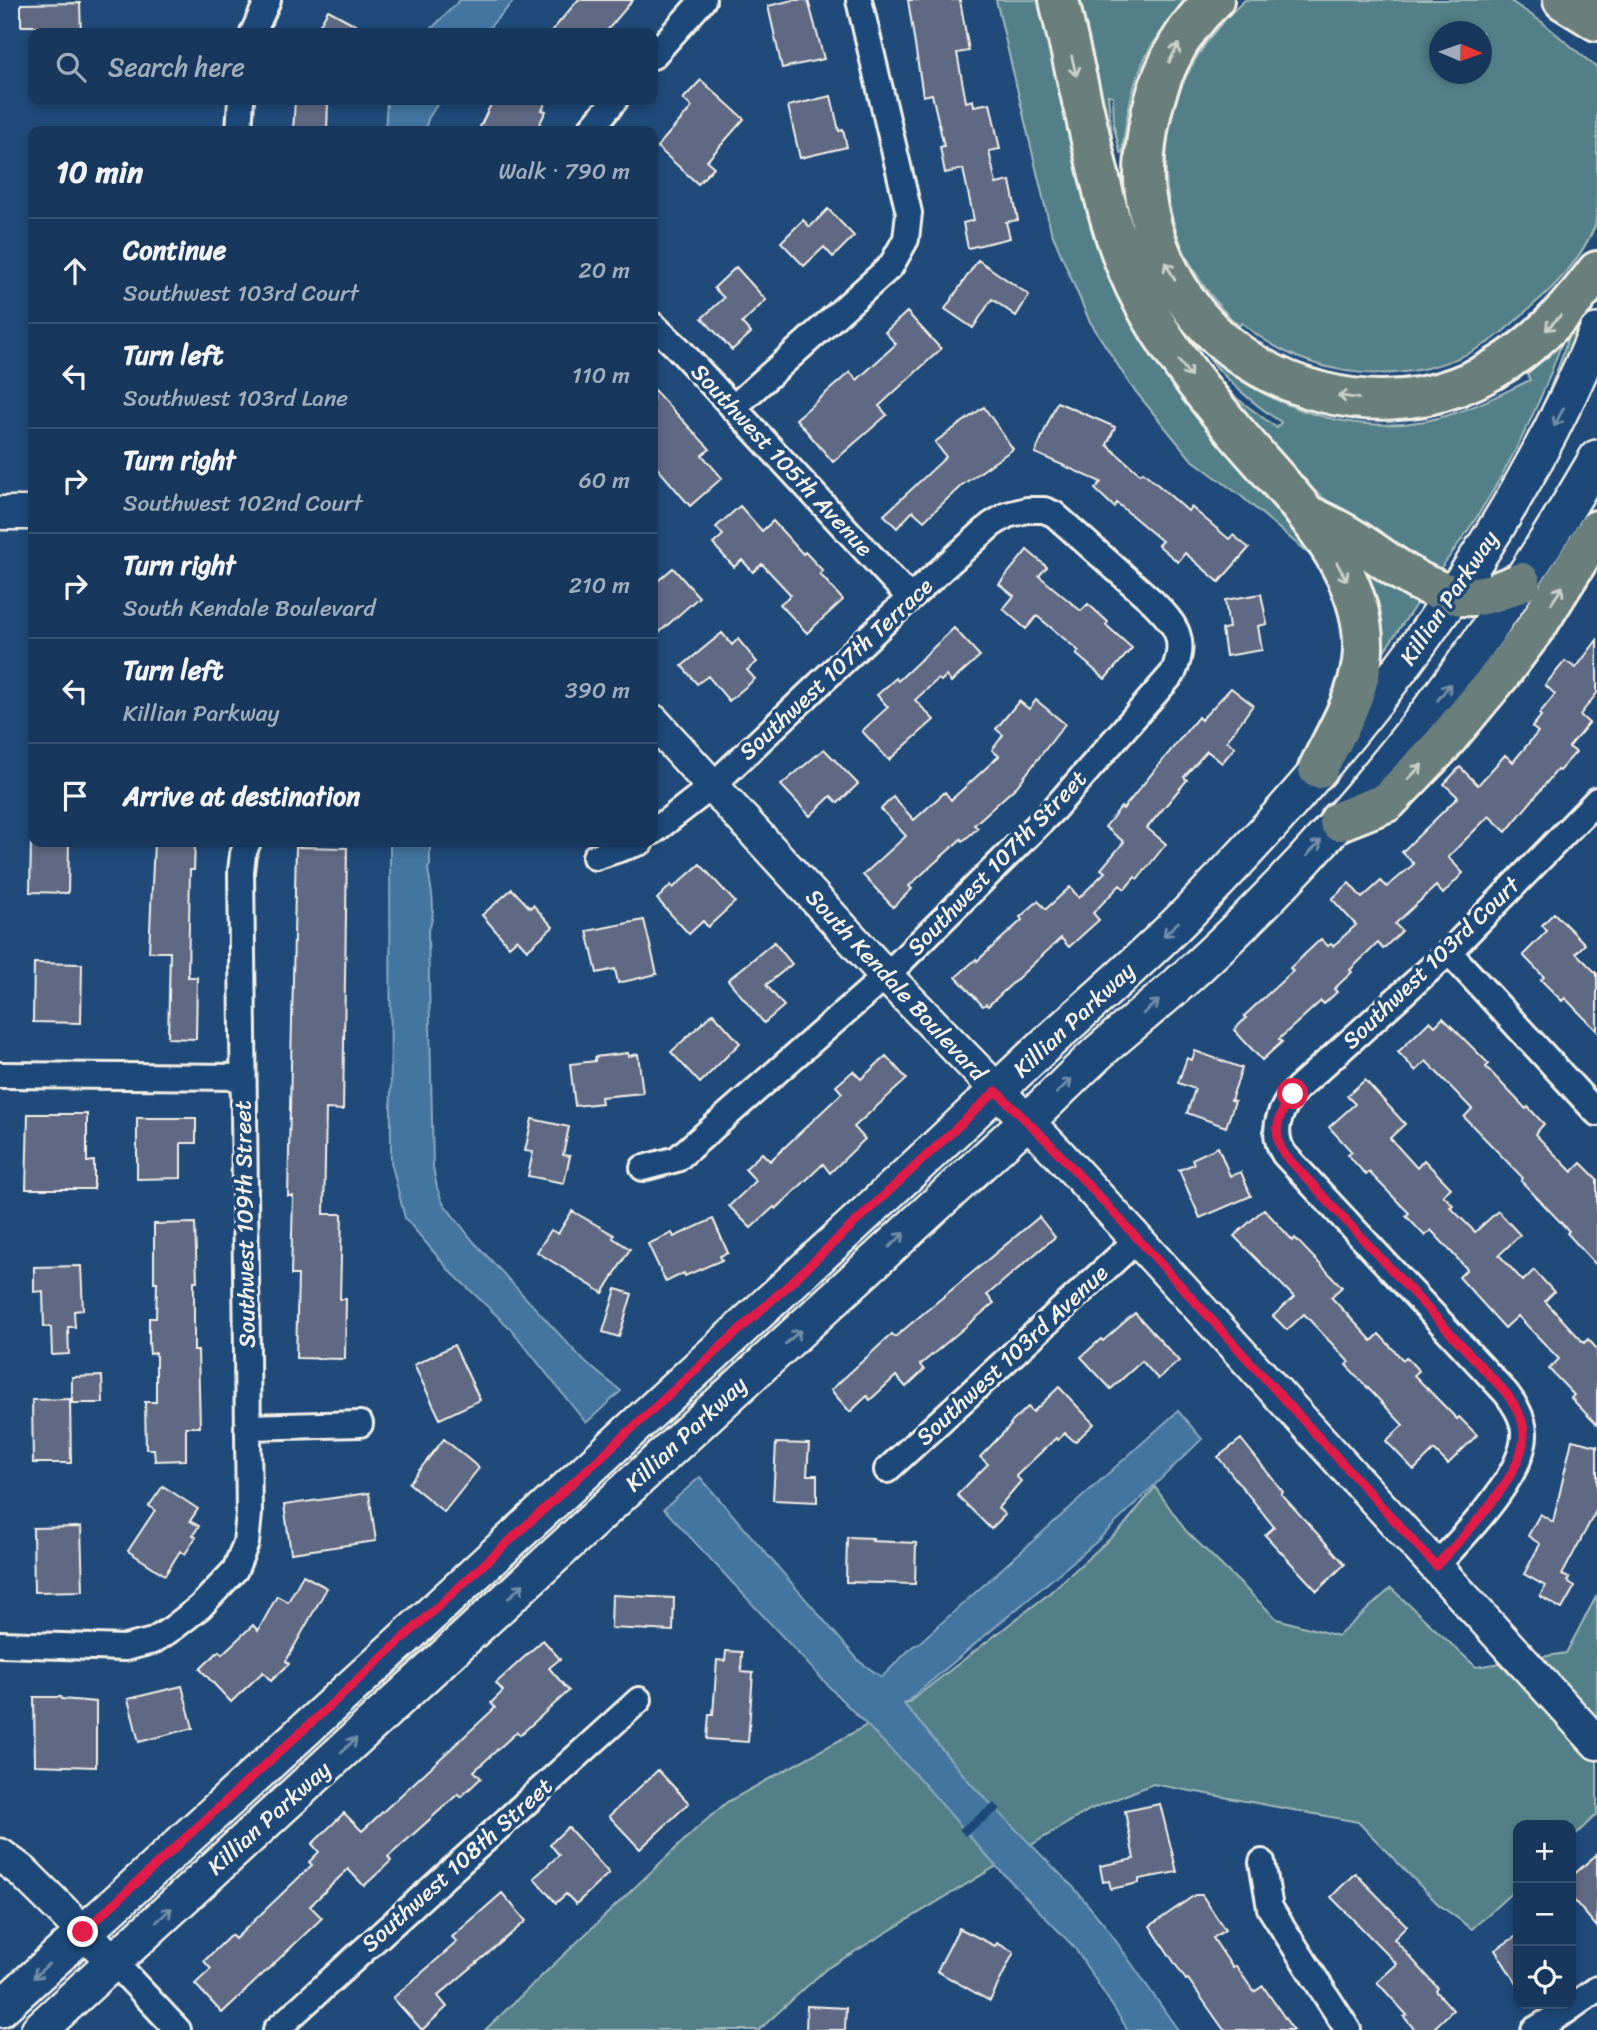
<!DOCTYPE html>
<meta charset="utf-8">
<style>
body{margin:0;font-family:Sriracha,sans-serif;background:#244365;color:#f1f3f6}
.controls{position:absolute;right:21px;bottom:21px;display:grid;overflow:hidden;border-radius:14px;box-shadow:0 4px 10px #0003}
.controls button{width:63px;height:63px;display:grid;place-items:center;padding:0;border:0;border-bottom:2px solid #365272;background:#17385c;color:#f1f3f6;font:35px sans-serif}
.compass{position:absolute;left:1429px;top:21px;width:63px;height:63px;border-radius:50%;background:#17385c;box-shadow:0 4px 10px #0003;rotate:92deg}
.stop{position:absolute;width:21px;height:21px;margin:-16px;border:5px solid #e11d48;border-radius:50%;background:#fff}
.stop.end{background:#e11d48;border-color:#fff;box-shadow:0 2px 7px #0008}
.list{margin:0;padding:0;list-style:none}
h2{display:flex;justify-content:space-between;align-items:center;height:91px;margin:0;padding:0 28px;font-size:30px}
h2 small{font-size:23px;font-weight:400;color:#9eacbb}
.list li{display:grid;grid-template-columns:46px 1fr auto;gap:21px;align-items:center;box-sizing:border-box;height:105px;padding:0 28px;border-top:2px solid #365272}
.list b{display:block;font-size:26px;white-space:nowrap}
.list p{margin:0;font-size:23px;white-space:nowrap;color:#9eacbb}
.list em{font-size:23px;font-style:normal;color:#9eacbb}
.icon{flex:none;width:38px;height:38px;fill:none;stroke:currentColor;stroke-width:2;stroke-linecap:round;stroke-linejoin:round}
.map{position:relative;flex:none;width:1597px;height:2030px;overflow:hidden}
.search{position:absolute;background:#17385c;box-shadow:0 4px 10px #0003;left:28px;top:28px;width:630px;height:77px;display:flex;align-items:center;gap:18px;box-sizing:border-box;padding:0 24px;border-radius:14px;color:#9eacbb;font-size:26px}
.panel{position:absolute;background:#17385c;box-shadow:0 4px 10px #0003;left:28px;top:126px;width:630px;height:721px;border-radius:14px}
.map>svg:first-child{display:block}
.green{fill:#538088;stroke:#a4b8b8;stroke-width:2;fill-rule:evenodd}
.water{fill:#4375a0;stroke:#8aa7bd;stroke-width:2}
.pier{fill:#1f4a7a}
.building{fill:#606983;stroke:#f4f1e8;stroke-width:2}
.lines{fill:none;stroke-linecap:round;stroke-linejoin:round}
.minor-casing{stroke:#f4f1e8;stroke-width:30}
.tertiary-casing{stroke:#f4f1e8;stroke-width:37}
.secondary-casing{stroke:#f4f1e8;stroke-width:40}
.motorway-casing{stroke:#f4f1e8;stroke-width:44}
.minor{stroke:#1f4a7a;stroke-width:24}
.tertiary{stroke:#1f4a7a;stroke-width:32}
.secondary{stroke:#1f4a7a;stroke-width:35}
.motorway{stroke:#6b7f7c;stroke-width:38}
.oneway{stroke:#cbcfc8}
.oneway2{stroke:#748da6}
.route{stroke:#e11d48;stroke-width:9}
.labels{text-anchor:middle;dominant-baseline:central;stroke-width:7;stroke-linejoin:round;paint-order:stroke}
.street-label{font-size:23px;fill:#f4f1e8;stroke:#1f4a7a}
</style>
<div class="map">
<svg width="1597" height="2030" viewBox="0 0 1597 2030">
<rect width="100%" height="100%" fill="#1f4a7a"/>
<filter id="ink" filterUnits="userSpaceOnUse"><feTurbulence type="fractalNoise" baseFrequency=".0143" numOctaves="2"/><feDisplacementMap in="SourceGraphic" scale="14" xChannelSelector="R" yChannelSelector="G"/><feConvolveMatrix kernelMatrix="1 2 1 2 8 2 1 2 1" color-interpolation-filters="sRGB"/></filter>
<g filter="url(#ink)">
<path class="green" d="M996,0H1047L1194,407L1191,410L1201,418L1306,544L1311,556L1241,496L1191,459L1131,386L1089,320L1051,231Z
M1068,0H1189C1177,16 1161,31 1151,47C1132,79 1126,118 1122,154L1120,152L1114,127L1113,96L1108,95L1115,166Z
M1245,0H1509L1542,22L1597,68C1597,106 1597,145 1597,184C1597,196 1597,215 1595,226C1582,256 1558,284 1533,305C1517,319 1503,334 1484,345C1409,390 1309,381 1242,323L1239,326C1138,232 1143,90 1245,0ZM1440,32H1482V74H1440Z
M1569,329L1575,330V335L1559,383L1458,567L1442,576C1485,522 1531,440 1555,375C1561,360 1567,345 1569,329Z
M1558,339L1561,345C1534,423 1488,509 1436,574L1345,516L1272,455L1194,351L1200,356L1235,397L1277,428L1281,422C1252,403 1228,382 1206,355C1277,414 1372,444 1461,411C1485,403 1507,391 1530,380L1527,374L1544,358Z
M1355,561L1421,597L1378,660Z
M1155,1487L1186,1531L1277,1619L1338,1636L1391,1588L1476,1667L1566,1653L1597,1595V1814L1571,1839V1825H1518V1887L1472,1929L1438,1904L1358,1822L1153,1784L1091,1809L826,1969L759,2030H485L696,1829L727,1802L909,1702L1046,1596L1122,1528Z"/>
<path class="water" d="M460,0H515L484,33H427Z
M387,100H440L428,119L425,131H385Z
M390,842H430V865L428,868C430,887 438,912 428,931L433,1167L437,1188L443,1203L474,1242L585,1362L621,1391L586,1423L511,1329L449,1270L405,1218L391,1162Z
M1178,1411L1202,1439L1095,1543L904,1704L972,1785L1074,1888L1104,1924L1178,2030H1128L1074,1947L992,1862L917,1776L836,1694L664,1509L700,1477L860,1662L882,1677L913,1646L918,1644Z"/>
<path class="pier" d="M994,1803L1001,1809L965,1836L959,1829Z"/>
<path class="building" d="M578,0H633L605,33H550Z
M793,0H808L824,59L782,68L768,6Z
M908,0H960L969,51L957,53L966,102L973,100L974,106L990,103L1000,149L989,151L996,184L1010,181L1018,220L1006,222L1010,238L968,248L963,223L974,220L963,169L945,173L940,147L944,146L932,94L923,96Z
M80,3L81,33H38V26H21V4Z
M328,10L371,33H315Z
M701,80L744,119L707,161L714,167L698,184L657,147L692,107L683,99Z
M831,96L839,131L843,130L847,147L800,158L788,106Z
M493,100H547L542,110L546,111L536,131H478Z
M295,101L328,102L327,131H293Z
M828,209L854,236L833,257L824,247L804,266L781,242L803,220L810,227Z
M978,260L1029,295L1016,316L992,299L973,328L945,309Z
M736,267L766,300L742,323L751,333L732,350L702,318L724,298L714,288Z
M907,312L941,349L879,406L887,415L833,462L796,419L850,372L857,380L896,344L885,332Z
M653,389L710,449L702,455L722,478L690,506L653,463Z
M1057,402L1115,427L1107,445L1140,474L1143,472L1188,511L1191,507L1229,539L1233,535L1249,548L1219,582L1185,553L1178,562L1158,545L1162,541L1117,503L1114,507L1095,489L1101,482L1035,453Z
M984,407L1013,449L962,485L924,521L913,511L897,528L884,515L946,457L935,442Z
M740,506L762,531L773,521L803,554L805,552L823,571L820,574L843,600L807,633L780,604L791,595L762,564L753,572L742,560L734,567L713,544L723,535L716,527Z
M1027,550L1047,567L1039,576L1081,611L1088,604L1108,622L1106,625L1132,648L1105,679L1076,654L1079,651L1037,616L1026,629L1003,609L1014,596L999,584Z
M673,568L699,597L653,638V585Z
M1261,594L1267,624L1258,626L1262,650L1226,656L1222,629L1229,628L1225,600Z
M954,628L980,656L951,682L946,676L941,681L938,679L915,700L934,720L889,760L862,731L888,707L877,695L896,678L898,681Z
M722,633L732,645L738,639L757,662L747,670L755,679L729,701L708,676L697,684L682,666Z
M1597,640V693L1580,715L1589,723L1569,747L1576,752L1559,771L1557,770L1506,832L1489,816L1448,857L1463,873L1443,894L1436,886L1395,924L1402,931L1383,949L1378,943L1350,970L1352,972L1334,989L1337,992L1324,1004L1321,1001L1279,1039L1282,1042L1262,1060L1234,1030L1246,1018L1244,1016L1293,971L1290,968L1321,939L1328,946L1331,944L1333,946L1356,925L1332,899L1349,883L1362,898L1381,881L1387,887L1414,864L1402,852L1458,797L1444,784L1460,767L1478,785L1505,755L1513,762L1538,732L1532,727L1541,716L1539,714L1555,694L1545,685L1565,661L1576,668Z
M1231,688L1253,705L1227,741L1235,747L1222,763L1207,751L1184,777L1187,780L1147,828L1166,844L1138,879L1135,877L1125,889L1120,885L1093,913L1099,920L1069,947L1061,938L988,1006L986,1004L983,1006L956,977L976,959L977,961L1022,920L1020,917L1038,901L1046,909L1070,887L1079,898L1105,872L1101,869L1124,842L1105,827L1121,807L1123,809L1198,717L1201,720Z
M1036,700L1065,724L1017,786L974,825L978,828L963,841L961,839L909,886L912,889L893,907L863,875L906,836L881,809L893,797L914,820L945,792L951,800L999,756L992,750L1003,735L996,729L1019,701L1029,709Z
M824,749L858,784L838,803L831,796L810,816L781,785Z
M31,842H69L68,893L30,892Z
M154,842H184V845H195L194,870H190L188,977H197L196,1039L168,1038L170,952H149Z
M296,847L347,848L343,1110L326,1109L324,1214H342L340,1299H346L345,1359L296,1358L298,1275H291L293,1196H288Z
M700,864L735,902L708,927L703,921L689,934L657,899L671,885L673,888Z
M512,889L530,908L533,905L553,927L527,950L517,939L509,946L482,915Z
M1554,913L1585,944L1576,953L1597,974V1031L1565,998L1562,1001L1541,980L1544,977L1523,955L1547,931L1542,925Z
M644,920L657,974L618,983L615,969L597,973L587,931Z
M774,942L792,964L766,985L784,1006L764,1023L728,980Z
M34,963L82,964L81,1023L33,1022Z
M713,1013L740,1043L700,1083L671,1052Z
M1443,1018L1489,1064L1486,1067L1526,1109L1528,1107L1544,1124L1535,1134L1572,1172L1581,1163L1597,1179V1266L1567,1233L1569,1231L1521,1181L1523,1178L1464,1117L1472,1109L1426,1061L1416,1071L1398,1052L1430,1021L1435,1026Z
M1195,1051L1242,1068L1231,1100L1235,1101L1226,1127L1187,1113L1195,1089L1178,1083L1187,1058L1192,1060Z
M628,1053V1056L638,1054L643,1093L601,1097L602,1103L575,1106L570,1064L595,1061V1057Z
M886,1056L907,1079L854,1127L865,1139L830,1173L823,1164L776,1209L774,1207L751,1228L729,1206L756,1181L745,1169L762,1153L770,1161L842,1093L836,1086L853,1071L861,1079Z
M1365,1080L1405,1124L1390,1138L1417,1168L1424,1160L1451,1188L1443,1195L1453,1205L1450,1207L1475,1232L1498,1211L1520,1235L1499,1255L1523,1281L1534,1270L1554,1292L1545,1301L1584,1343L1588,1339L1597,1349V1425L1571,1398L1574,1395L1549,1369L1559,1359L1518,1316L1505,1328L1459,1277L1467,1269L1431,1230L1425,1236L1406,1216L1409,1213L1369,1172L1366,1175L1348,1155L1352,1152L1329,1127L1355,1104L1347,1096Z
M28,1114H87V1162L94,1161V1189H26Z
M137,1118H196V1143H181V1178L137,1179Z
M532,1119L569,1127L563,1155L570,1156L564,1183L528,1176L533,1152L525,1151Z
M1218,1147L1230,1176L1241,1172L1251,1196L1200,1218L1179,1170L1194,1164L1192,1159Z
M1264,1209L1293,1241L1295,1238L1342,1287L1331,1297L1372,1341L1379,1334L1403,1360L1406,1357L1419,1371L1414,1375L1457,1419L1459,1417L1477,1435L1448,1464L1434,1450L1414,1470L1386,1441L1403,1425L1346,1365L1349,1362L1304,1314L1287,1330L1273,1316L1294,1297L1234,1236Z
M572,1211L614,1235L613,1238L630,1249L603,1293L537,1252L551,1230L558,1234Z
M1039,1217L1055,1237L987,1295L994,1303L920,1365L924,1370L906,1387L896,1376L870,1400L867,1396L850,1412L831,1390L892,1334L895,1337Z
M713,1219L728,1253L720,1256L722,1260L685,1276L684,1273L666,1282L648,1244L672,1233L674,1237Z
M195,1223L197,1281H194V1351H198L200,1427H186V1460L155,1461L154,1449H146L145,1402H156V1353L150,1354L149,1343V1318H156L157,1282H154V1224Z
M81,1266L83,1310L74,1311L75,1327H68L69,1354L52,1355L51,1327H44L43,1291L34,1292V1267Z
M616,1289L632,1294L619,1337L603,1332Z
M1135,1313L1179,1361L1158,1379L1142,1361L1111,1389L1081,1357L1101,1339L1103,1341Z
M454,1345L480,1400L440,1419L414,1365Z
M102,1376L103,1403H72V1377Z
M1059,1387L1094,1424L1075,1442L1065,1433L1058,1440L1056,1438L1016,1476L1021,1481L998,1508L1005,1515L991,1529L957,1495L988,1464L980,1457L1011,1425L1010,1424L1028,1407L1033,1412Z
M70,1399L71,1463H33L32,1400Z
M444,1439L479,1468L444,1512L409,1483Z
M1241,1439L1283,1492L1281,1494L1345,1564L1317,1591L1265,1535L1274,1527L1218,1457Z
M1572,1440L1597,1446V1509L1562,1575L1569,1578L1567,1581L1575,1586L1562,1609L1540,1596L1545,1586L1524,1574L1540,1544L1528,1536L1540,1514L1553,1522Z
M776,1443L809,1444L807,1475H817V1502L773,1500Z
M163,1486L198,1509L190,1521L199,1526L193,1535L196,1537L185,1554L180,1551L165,1575L128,1551L155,1510L149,1506Z
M369,1493L376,1541L291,1553L284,1505Z
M81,1527L83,1591L34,1592L33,1528Z
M847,1537L873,1538L872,1541L916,1543L915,1584L846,1582Z
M303,1575L327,1588L286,1661L289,1664L271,1681L263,1672L231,1702L200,1669L219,1651L222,1654L253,1625L258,1631L277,1596L288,1602Z
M612,1595L674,1598L673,1631L611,1628Z
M543,1640L560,1659L549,1668L569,1691L520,1735L517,1732L474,1771L481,1778L461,1797L458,1794L388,1857L391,1861L364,1886L348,1869L310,1906L322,1918L222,2013L195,1984L211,1969L204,1961L231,1935L235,1939L312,1865L309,1862L319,1852L312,1844L344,1813L362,1831L495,1708L491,1703L503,1691L496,1683Z
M726,1651L742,1652L741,1672L753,1673L748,1742L707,1739L709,1714H713L717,1660L725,1661Z
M182,1686L193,1728L139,1742L128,1699Z
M34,1697H61L62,1699L96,1702V1767L35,1765Z
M658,1770L689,1803L640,1849L609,1816Z
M1160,1804L1177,1872L1139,1879V1883L1111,1889L1109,1881L1103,1882L1100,1866L1134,1859L1125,1811Z
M568,1827L609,1873L576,1904L566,1894L556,1903L534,1878L559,1855L550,1844Z
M1597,1854V1927L1571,1897V1877Z
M1355,1873L1407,1926L1394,1939L1438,1988L1436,1991L1453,2010L1432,2030H1415L1404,2017L1407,2015L1377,1982L1397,1964L1331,1897Z
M502,1893L526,1921L438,1996L447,2007L422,2030L393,1998L457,1942L452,1937Z
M1195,1895H1202L1225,1930L1213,1938L1233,1968L1236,1966L1254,1992L1263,1986L1293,2030H1224L1188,1979L1186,1980L1150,1926Z
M959,1928L995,1946L997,1943L1014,1952L990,2001L937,1971Z
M1518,1935V1986L1495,1950Z
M807,2006L846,2008L845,2030H806Z"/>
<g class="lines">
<g class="minor-casing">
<path id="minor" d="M253,33L268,0
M653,56L703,0
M239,131L241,100
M589,131L615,100
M653,325L677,347L910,598
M733,408L891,266L906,239L909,213L859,0
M595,857L641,842
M1449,952L1597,1113
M0,1075L243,1077
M643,1168L677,1159L886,976L1054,809L1173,673C1188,640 1176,625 1153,602L1054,514L1044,510H1027L1007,515L991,525L910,598L711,787L653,832
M247,1427L360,1424
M887,1470L1138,1239
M1436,1566C1463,1537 1526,1474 1524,1432C1523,1417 1515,1405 1506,1393L1284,1154C1269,1130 1281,1107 1298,1088L1449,952L1597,800
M0,1644L125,1648L153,1641L173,1628L200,1607L235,1570L246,1543L249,1514L241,871L243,854L248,842
M1262,1862L1270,1908L1348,2030
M114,1962L178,2030
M276,2030L639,1700
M1534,2030L1566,2011L1597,1989"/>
</g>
<g class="tertiary-casing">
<path id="tertiary" d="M0,513H33
M653,721L886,976L1058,1153L1597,1743
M0,1855L23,1872L114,1962"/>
</g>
<g class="secondary-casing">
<path id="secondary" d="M0,2009C63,1951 127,1894 190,1835C406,1637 622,1440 837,1240C906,1177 974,1112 1042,1048C1091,1003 1142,960 1188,913C1356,741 1503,555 1597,332
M39,2030L1027,1121C1052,1098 1075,1074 1100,1051C1124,1030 1149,1010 1173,989C1206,960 1237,930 1268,898C1397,767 1505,616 1597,458"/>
</g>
<g class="motorway-casing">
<path id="motorway" d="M1059,0C1070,50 1082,100 1093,149C1105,201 1116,252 1142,300C1167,347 1199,388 1233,429C1286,492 1374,572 1362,662C1357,700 1334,736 1318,769
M1214,0C1177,34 1156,81 1148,130C1145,150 1142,173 1145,193C1152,241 1173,291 1207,326C1269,391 1371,418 1456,387C1516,365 1560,321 1597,271
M1563,0L1597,21
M1308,515C1323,522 1338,529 1352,538C1385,558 1422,592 1463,596C1483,598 1502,590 1521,582
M1339,821L1387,802L1441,746L1500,675L1537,626L1597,530"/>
</g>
<use href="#minor" class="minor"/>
<use href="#tertiary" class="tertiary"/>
<use href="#secondary" class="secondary"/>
<use href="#motorway" class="motorway"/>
</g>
<defs><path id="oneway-shaft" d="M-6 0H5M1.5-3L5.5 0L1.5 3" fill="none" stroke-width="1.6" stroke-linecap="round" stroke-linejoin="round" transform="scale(1.75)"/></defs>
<g class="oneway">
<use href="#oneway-shaft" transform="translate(1174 53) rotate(-62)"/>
<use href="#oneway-shaft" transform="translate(1074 66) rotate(77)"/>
<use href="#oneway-shaft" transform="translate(1170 271) rotate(-118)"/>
<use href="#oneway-shaft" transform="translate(1553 323) rotate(135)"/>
<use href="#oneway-shaft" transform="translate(1185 369) rotate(53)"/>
<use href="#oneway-shaft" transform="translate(1348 397) rotate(-172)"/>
<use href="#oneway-shaft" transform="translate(1342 572) rotate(61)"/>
<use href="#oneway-shaft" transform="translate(1557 595) rotate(-57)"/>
<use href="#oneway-shaft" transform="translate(1415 772) rotate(-46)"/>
</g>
<g class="oneway2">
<use href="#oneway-shaft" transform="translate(1559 417) rotate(117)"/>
<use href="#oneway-shaft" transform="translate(1444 692) rotate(-53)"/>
<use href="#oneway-shaft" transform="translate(1314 848) rotate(-47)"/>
<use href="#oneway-shaft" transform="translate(1171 929) rotate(136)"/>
<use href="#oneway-shaft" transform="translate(1151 1007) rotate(-40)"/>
<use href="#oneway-shaft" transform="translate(1064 1086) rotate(-44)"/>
<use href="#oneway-shaft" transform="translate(897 1240) rotate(-43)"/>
<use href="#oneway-shaft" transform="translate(793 1337) rotate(-42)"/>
<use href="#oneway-shaft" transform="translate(516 1591) rotate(-43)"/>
<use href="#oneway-shaft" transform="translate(349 1745) rotate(-42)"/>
<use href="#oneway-shaft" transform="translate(164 1915) rotate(-43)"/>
<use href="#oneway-shaft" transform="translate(41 1971) rotate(137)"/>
</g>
</g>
<g class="lines" filter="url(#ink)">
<path class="route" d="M83,1932L784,1289L996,1091L1050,1144L1138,1239L1436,1566C1463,1537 1526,1474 1524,1432C1523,1417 1515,1405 1506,1393L1284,1154C1271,1132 1279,1113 1293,1094"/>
</g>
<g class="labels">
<g class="street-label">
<text transform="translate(782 460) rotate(47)">Southwest 105th Avenue</text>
<text transform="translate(1449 598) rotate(-56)">Killian Parkway</text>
<text transform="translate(836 669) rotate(-43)">Southwest 107th Terrace</text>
<text transform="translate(997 863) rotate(-46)">Southwest 107th Street</text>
<text transform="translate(1431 963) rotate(-44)">Southwest 103rd Court</text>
<text transform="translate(896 985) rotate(47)">South Kendale Boulevard</text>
<text transform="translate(1074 1020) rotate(-43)">Killian Parkway</text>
<text transform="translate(245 1224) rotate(-91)">Southwest 109th Street</text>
<text transform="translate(1012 1355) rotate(-43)">Southwest 103rd Avenue</text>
<text transform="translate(686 1434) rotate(-43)">Killian Parkway</text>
<text transform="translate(269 1818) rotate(-42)">Killian Parkway</text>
<text transform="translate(457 1865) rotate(-42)">Southwest 108th Street</text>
</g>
</g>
</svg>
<div class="controls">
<button>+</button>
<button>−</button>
<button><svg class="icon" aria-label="locate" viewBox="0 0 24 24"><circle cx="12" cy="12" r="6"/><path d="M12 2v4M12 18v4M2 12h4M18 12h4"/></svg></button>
</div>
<svg class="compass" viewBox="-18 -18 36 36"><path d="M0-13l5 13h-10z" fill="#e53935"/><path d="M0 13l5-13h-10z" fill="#9eacbb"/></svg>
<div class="stop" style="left:1293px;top:1094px"></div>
<div class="stop end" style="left:83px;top:1932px"></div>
<div class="search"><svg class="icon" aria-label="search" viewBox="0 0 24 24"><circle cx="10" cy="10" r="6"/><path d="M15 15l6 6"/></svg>Search here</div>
<section class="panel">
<h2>10 min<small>Walk · 790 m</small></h2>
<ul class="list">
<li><svg class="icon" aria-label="ahead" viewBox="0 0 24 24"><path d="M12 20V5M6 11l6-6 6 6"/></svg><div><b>Continue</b><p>Southwest 103rd Court</p></div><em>20 m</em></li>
<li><svg class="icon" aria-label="left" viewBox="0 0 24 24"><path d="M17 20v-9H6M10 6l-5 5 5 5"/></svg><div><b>Turn left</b><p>Southwest 103rd Lane</p></div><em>110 m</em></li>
<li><svg class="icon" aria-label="right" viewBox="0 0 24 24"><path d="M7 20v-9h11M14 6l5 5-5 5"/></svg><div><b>Turn right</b><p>Southwest 102nd Court</p></div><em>60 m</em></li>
<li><svg class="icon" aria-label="right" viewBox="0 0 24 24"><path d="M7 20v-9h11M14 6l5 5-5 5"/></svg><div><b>Turn right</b><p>South Kendale Boulevard</p></div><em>210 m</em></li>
<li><svg class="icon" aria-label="left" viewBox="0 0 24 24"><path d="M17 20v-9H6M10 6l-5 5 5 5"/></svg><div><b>Turn left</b><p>Killian Parkway</p></div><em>390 m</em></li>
<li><svg class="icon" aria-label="arrive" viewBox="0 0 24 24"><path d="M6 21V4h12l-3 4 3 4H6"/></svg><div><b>Arrive at destination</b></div></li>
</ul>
</section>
</div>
